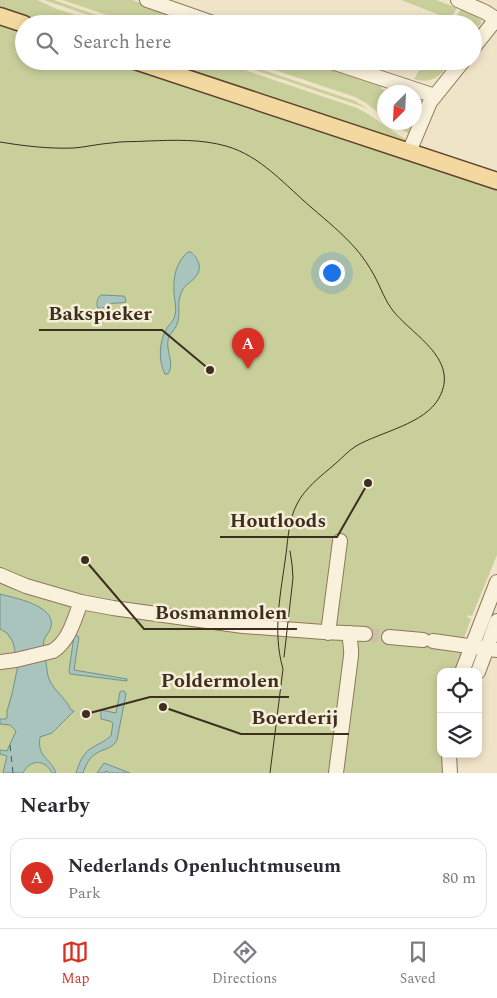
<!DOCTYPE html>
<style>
body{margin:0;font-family:Spectral,serif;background:#f2f2f3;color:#2b2b33}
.controls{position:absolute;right:15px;bottom:15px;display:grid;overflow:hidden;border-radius:10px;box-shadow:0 2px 8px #0003}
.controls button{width:45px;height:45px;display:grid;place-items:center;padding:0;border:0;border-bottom:1px solid #e1e1e2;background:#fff;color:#2b2b33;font:25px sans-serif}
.compass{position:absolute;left:377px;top:85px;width:45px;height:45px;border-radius:50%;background:#fff;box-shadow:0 2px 8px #0003;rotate:204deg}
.you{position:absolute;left:331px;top:272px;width:18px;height:18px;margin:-12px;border:4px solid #fff;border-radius:50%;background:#1a73e8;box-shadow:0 0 0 8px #1a73e833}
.badge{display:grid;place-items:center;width:32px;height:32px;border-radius:50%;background:#d93025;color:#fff;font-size:16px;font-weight:700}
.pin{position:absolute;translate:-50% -41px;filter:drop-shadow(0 1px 2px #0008)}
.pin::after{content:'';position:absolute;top:26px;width:18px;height:15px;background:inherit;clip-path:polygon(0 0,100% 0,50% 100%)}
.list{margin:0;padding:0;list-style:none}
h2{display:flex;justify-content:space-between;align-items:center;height:65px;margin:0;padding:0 20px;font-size:21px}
h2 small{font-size:16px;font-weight:400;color:#7c7c81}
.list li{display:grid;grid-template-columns:32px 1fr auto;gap:15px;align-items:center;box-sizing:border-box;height:80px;margin:0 10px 10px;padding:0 10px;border:1px solid #e1e1e2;border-radius:15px}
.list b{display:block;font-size:19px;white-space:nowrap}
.list p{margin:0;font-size:16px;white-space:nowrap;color:#7c7c81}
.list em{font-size:16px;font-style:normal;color:#7c7c81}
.icon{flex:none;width:28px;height:28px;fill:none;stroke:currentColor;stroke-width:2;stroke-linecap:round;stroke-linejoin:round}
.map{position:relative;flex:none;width:497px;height:773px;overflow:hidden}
.search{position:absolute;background:#fff;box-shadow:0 2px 8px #0003;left:15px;right:15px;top:15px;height:55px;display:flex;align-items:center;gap:12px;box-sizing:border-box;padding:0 18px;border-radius:28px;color:#7c7c81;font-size:19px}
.sheet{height:155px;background:#fff}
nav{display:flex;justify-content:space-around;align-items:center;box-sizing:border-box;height:70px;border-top:1px solid #e1e1e2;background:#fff;font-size:14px;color:#7c7c81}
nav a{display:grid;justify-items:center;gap:2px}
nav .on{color:#d93025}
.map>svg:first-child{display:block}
.green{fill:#c9cf9b}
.water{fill:#a9c4bc;stroke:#6f938a}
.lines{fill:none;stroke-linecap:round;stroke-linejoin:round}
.ferry{stroke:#2f5d5a;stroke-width:1;stroke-dasharray:6 5;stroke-linecap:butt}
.minor-tunnel{stroke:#ccc0a6;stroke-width:14;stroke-dasharray:14 7;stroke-linecap:butt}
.minor-casing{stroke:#8d765c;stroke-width:16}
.major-casing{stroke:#5b4430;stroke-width:19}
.minor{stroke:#faf1dc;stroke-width:14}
.major{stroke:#f3d9a0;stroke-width:16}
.tram{stroke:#3d2e20;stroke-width:1}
.leader{fill:none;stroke:#3d2e20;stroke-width:2}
.callout-dot{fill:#3d2e20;stroke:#f7eed8;stroke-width:2}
.callout-label{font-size:20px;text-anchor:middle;font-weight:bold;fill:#3d2e20;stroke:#f7eed8;stroke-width:5;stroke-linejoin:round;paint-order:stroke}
</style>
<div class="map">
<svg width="497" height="773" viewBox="0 0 497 773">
<rect width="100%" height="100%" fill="#f0e4c8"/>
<path class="green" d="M0,0H37L57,9L105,24H39L0,11Z
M44,0H54L122,24H115Z
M62,0H132L204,24H134Z
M401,0H436L457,8L450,19Z
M461,9L477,16L481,20V23L473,34V24H451Z
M0,22L24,29V61H120L497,186V555L472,616L468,615L467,617L471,619L464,638H459L455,651L463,652L458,672H441V754H446V773H0Z
M152,61H218L357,108C374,116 389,130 406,139L405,141L399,143Z
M228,61H236L355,101L368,109L358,105Z
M248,61H319L327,64L326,67L381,86V89L391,92H384V117L366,103L355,97Z
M425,61H452C441,75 432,85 414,79Z
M415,97L416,98L422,109L410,134L400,129L391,123L414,122Z"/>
<path class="water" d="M188,252H191C198,258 203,268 196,276C190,285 183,283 180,297C177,305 181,315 177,324C175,330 169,334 168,340C166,352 175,364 168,374H165C158,361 159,341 167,328C170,324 174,321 175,315C177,307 174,299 174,292C173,277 176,262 188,252Z
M101,295L123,296L125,297L126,302C121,304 115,302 110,304C105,306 104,309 98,308L97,306C97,302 97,298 101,295Z
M0,594C14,598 56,605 51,627C50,632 45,636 44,640C42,648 45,656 46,663C47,668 47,674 49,679C54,691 66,698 71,710L74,711L52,733L40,737C37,758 50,757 56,773H52C45,759 30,759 23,773H3L7,756L0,754V750L7,751L16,731L10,725L0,724V719H5L7,718V711L12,694L18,665L13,642L7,633L0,629Z
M75,634L79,637L74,670L127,679V681L70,674L69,671L74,636Z
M122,691H124L126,694L117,740C112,749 105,748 97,753C89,757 86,765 83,773H76C79,764 82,755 90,749C97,744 105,742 111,736L113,723L110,721L101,719V710L116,713L120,692Z
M104,763L130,773H110L106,771L104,773H97Z"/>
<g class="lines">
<path class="ferry" d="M10,745L13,773"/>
<path class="minor-tunnel" d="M365,634L389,637"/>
<g class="minor-casing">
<path id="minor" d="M147,0L216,24
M458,0L485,12L496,19
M473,48L497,18
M329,61L435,96
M409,152L430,102L463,61
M0,575L26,586L81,602L113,608L243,626L324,632L365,634
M328,633L340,541
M389,637L423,640
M433,641L497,650
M0,662L16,660L53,651C70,640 74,619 81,602
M462,672L497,582
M478,672L497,621
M449,754L450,773
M336,773L351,656C352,648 349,641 350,633"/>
</g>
<g class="major-casing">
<path id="major" d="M0,16L24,24
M135,61L497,181"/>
</g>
<use href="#minor" class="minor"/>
<use href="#major" class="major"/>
<path class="tram" d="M0,142C24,146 49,149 74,148C86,147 98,144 111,143C123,141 135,142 148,141C174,140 201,139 226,146C261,156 285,185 312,208C327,221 342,233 356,249C363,257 369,266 374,275C381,288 385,301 394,312C414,336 460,360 439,398C425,424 380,432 356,446C348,451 342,458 335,464C321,476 305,488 297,504C289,519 288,538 286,554C281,592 272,631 283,669L270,773
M284,657L293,578L292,564L290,551"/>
</g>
<path class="leader" d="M210 370L162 330H39M368 483L337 537H220M85 560L144 629H297M86 714L150 697H289M163 707L241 734H349"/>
<g class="callout-dot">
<circle cx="210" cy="370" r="5"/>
<circle cx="368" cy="483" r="5"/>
<circle cx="85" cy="560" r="5"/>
<circle cx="86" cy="714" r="5"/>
<circle cx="163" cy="707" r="5"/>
</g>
<g class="callout-label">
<text x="100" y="320">Bakspieker</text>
<text x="278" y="527">Houtloods</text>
<text x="221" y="619">Bosmanmolen</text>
<text x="220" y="687">Poldermolen</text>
<text x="295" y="724">Boerderij</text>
</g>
</svg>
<div class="controls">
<button><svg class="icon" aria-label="locate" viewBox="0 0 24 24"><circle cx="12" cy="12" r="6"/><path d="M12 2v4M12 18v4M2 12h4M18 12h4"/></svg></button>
<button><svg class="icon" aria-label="layers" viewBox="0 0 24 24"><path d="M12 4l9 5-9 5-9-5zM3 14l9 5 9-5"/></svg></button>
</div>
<svg class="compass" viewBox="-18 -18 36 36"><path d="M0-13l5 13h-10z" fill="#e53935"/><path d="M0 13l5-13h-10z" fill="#7c7c81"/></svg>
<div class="you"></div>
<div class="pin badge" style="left:248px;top:369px">A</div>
<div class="search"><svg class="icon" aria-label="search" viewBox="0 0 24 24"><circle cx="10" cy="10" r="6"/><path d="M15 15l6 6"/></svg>Search here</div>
</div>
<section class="sheet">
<h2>Nearby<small></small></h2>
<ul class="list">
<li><span class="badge">A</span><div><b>Nederlands Openluchtmuseum</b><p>Park</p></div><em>80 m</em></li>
</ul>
</section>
<nav>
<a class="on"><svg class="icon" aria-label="map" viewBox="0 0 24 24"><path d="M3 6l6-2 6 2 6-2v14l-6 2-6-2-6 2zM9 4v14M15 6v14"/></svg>Map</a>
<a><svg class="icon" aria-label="directions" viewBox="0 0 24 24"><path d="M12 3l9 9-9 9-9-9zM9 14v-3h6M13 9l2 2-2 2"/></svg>Directions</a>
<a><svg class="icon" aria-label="saved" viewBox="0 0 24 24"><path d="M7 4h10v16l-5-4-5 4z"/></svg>Saved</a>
</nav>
